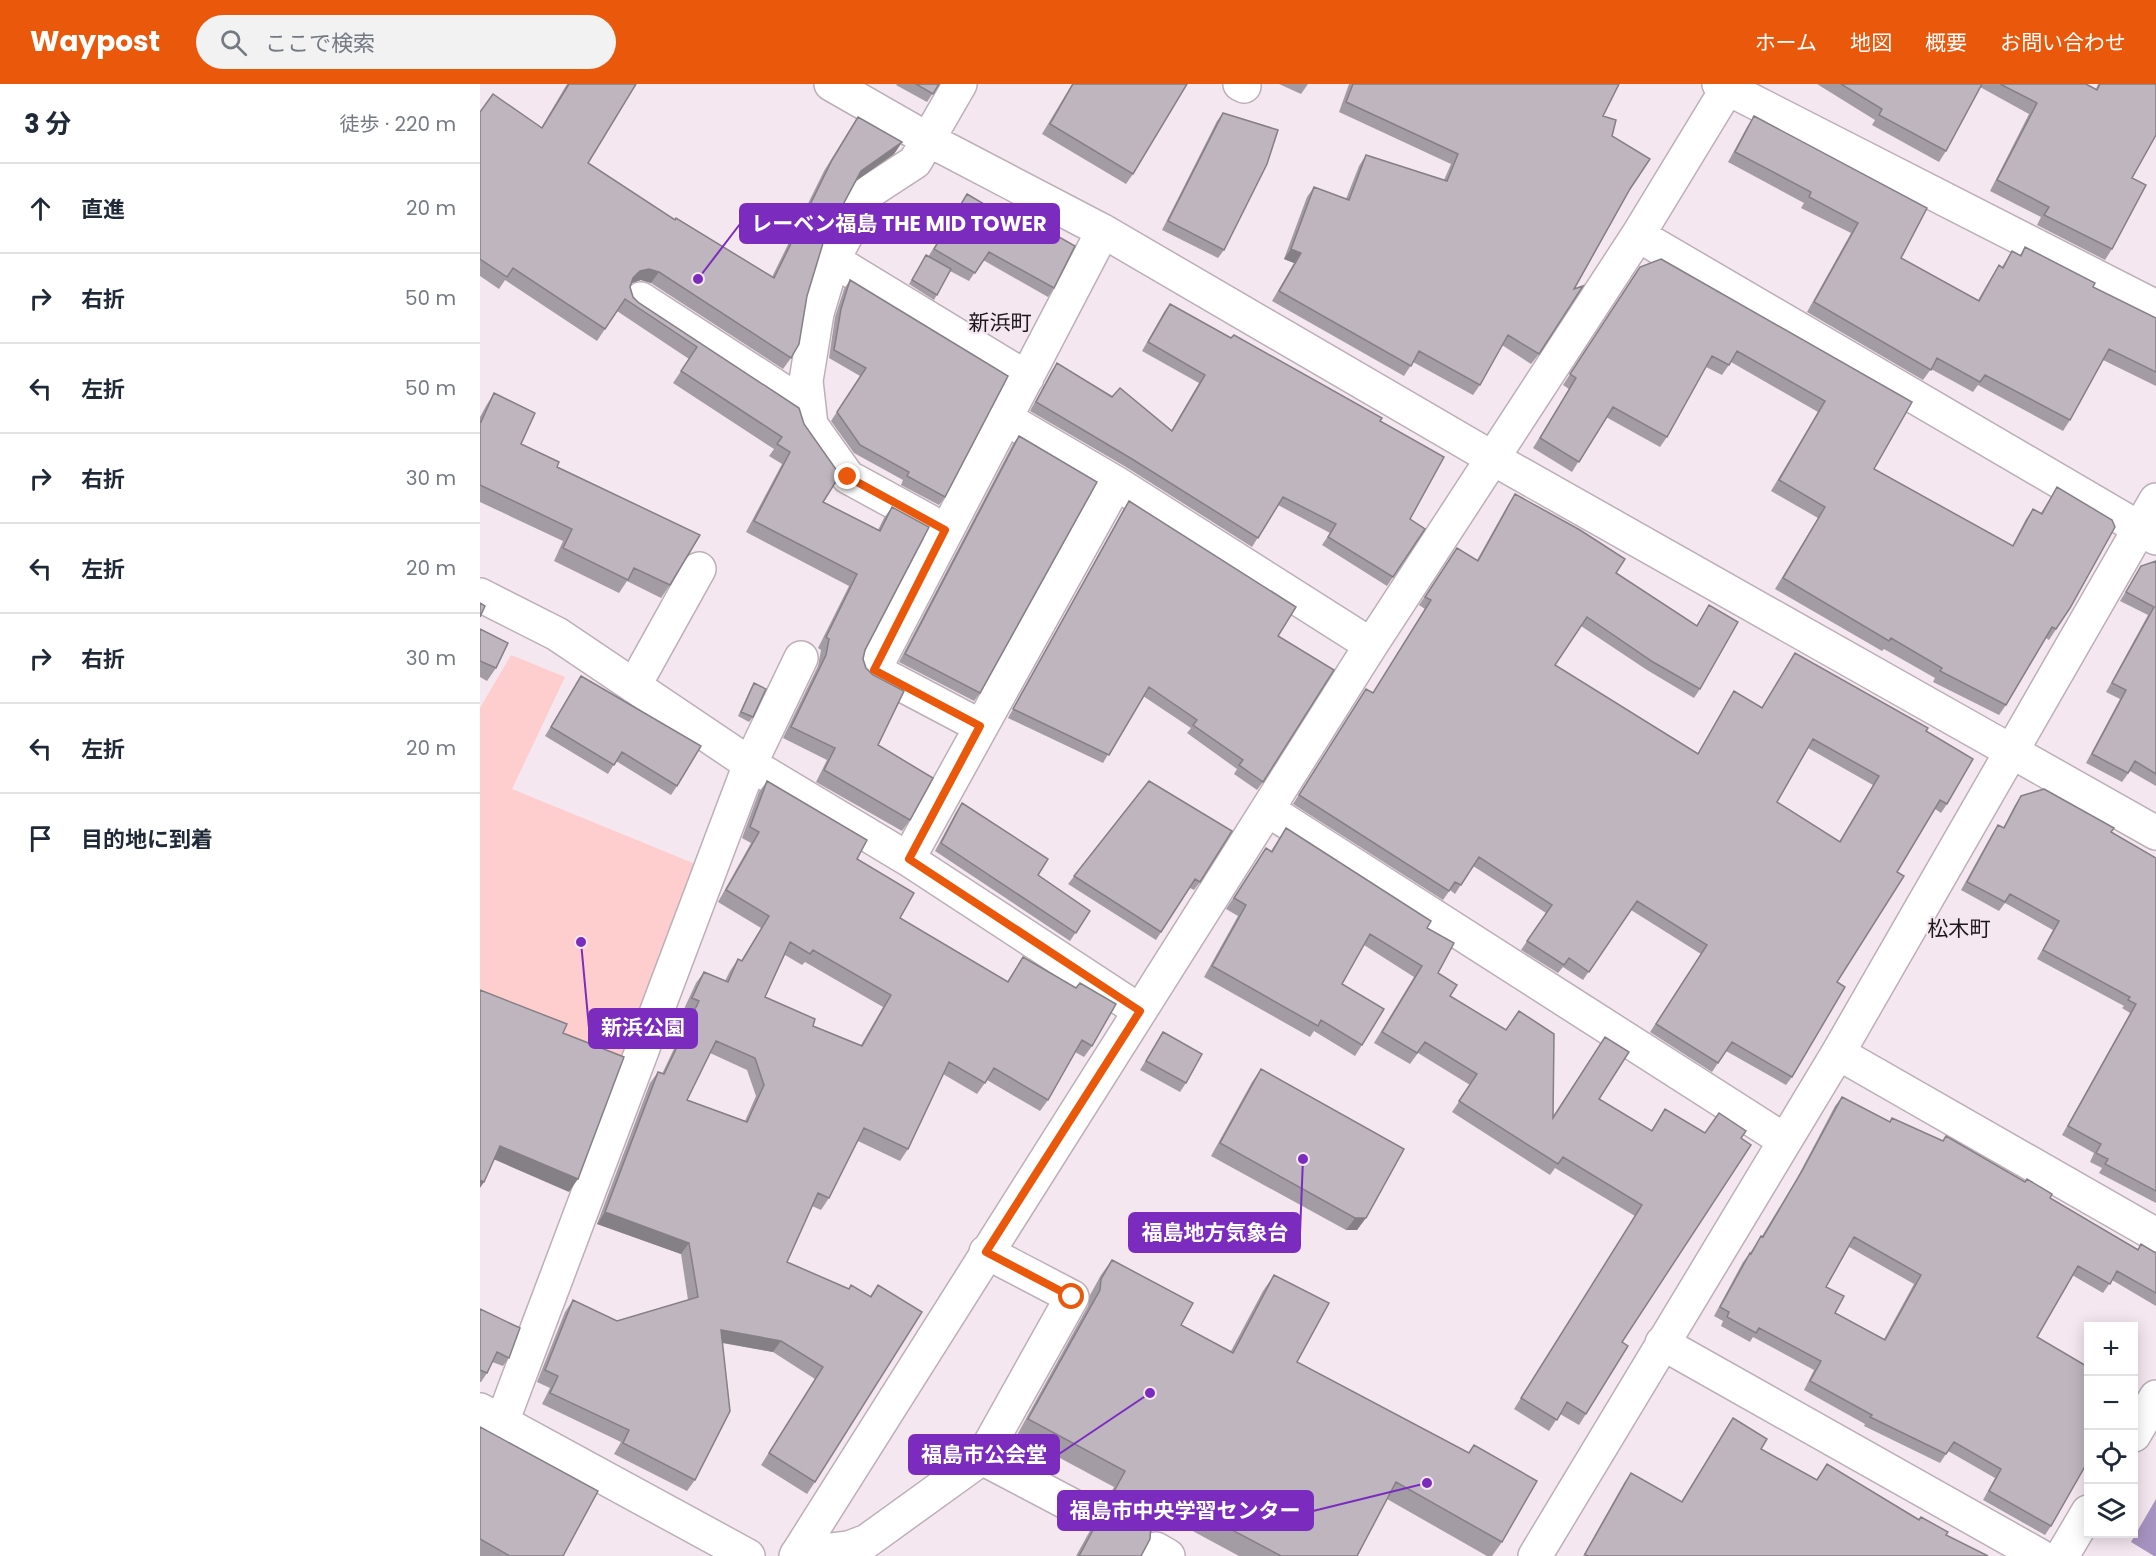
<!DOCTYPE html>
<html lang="ja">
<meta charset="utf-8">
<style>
body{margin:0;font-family:Poppins,"Noto Sans JP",sans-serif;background:#f2f2f3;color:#1f2937}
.controls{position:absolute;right:18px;bottom:18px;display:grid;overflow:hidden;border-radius:0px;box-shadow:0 3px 15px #0003}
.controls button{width:54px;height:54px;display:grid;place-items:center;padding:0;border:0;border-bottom:2px solid #e0e1e3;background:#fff;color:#1f2937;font:30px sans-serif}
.stop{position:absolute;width:18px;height:18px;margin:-14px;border:4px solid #ea580c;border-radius:50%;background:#fff}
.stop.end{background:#ea580c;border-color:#fff;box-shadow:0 2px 6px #0008}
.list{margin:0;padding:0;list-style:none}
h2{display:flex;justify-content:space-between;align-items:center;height:78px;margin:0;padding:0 24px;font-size:26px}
h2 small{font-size:20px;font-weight:400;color:#747a83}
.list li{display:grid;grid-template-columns:39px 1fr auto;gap:18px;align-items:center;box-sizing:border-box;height:90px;padding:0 24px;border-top:2px solid #e0e1e3}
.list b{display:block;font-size:22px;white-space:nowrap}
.list em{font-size:20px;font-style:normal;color:#747a83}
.icon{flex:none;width:33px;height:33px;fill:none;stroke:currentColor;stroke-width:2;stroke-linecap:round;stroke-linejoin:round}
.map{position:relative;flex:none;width:1676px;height:1472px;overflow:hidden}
header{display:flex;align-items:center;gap:36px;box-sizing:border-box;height:84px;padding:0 30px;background:#ea580c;color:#fff}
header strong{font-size:28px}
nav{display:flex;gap:33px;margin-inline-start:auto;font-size:21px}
.search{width:420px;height:54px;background:#f2f2f3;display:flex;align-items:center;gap:15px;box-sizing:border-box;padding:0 21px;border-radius:33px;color:#747a83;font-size:22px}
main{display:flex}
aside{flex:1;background:#fff}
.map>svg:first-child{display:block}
.green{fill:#fecdcd}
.water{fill:#a793c1}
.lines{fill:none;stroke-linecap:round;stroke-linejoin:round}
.minor-casing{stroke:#bcafb7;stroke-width:36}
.minor{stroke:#fff;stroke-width:33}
.wall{fill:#a39ca4;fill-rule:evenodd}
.shaded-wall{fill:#857f86}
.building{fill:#beb5bf;stroke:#857f86;stroke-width:1.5;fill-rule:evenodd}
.route{stroke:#ea580c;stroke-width:8}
.labels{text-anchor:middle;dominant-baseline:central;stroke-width:4.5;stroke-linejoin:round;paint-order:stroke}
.neighbourhood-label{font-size:21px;fill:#1b171a;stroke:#f5e7ef}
.leader{fill:none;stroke:#7b2cbf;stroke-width:2}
.callout-dot{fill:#7b2cbf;stroke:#f5e7ef;stroke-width:2}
.callout{fill:#7b2cbf;stroke:#7b2cbf;stroke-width:2}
.callout-label{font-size:21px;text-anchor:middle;font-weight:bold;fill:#fff}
</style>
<header>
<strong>Waypost</strong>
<div class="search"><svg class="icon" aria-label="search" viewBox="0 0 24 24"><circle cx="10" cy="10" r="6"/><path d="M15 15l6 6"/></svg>ここで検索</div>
<nav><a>ホーム</a><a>地図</a><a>概要</a><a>お問い合わせ</a></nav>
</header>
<main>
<aside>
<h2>3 分<small>徒歩 · 220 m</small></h2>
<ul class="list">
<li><svg class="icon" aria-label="ahead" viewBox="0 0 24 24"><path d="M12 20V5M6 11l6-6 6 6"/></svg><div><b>直進</b></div><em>20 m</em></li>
<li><svg class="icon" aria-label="right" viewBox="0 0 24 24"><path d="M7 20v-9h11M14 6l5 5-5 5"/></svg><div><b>右折</b></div><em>50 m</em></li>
<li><svg class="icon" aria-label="left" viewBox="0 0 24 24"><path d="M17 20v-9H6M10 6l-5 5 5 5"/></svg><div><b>左折</b></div><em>50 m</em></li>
<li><svg class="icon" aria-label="right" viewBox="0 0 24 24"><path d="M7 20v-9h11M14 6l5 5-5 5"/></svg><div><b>右折</b></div><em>30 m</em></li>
<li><svg class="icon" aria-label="left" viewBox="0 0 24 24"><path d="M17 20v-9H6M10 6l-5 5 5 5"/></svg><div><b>左折</b></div><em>20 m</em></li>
<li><svg class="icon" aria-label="right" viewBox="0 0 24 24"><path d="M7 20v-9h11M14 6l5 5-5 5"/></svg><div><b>右折</b></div><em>30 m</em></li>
<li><svg class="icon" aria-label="left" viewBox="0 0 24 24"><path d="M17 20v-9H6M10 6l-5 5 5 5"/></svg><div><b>左折</b></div><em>20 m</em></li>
<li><svg class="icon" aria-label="arrive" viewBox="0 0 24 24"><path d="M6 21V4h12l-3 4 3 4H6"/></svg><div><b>目的地に到着</b></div></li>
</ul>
</aside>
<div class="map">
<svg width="1676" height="1472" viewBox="0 0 1676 1472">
<rect width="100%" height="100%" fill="#f5e7ef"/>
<path class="green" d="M31,571L85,593L32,705L230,786L147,1004L0,930V624Z"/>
<path class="water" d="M1676,1415V1472H1674L1651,1458Z"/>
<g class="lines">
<g class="minor-casing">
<path id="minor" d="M351,0L449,56L623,147L1014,375L1676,749
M760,0L764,2
M1239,0L1676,223
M1158,151L1676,454
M353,176L547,294
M161,215L329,324
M525,334L636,399L891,561
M465,446L368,393L331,341L326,297L337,229L353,176L389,108L435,78L480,0
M0,511L77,550L270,680L428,775L660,927
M154,602L219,485
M500,642L394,586L623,147
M788,726L1304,1056
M428,775L636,399
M1358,969L1676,1151
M1182,1259L1560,1472
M0,1326L268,1472
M22,1338L270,680L321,574
M1654,1351L1676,1313
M502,1374L592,1213L506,1168
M676,1465L688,1472
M317,1470L369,1464L387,1457L502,1374L599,1425
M316,1472L891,561L1158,151L1250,0
M1055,1472L1358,969L1676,416
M1582,1472L1608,1428"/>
</g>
<use href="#minor" class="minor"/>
</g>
<path class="wall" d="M87,0H156L108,79L195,136L292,193L344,87L370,45L378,33L422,58L414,70L376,97L344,156L327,212L311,274L303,285L171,199L161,196L152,199L150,203L153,213L159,219L319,324L343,418L398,446L404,434L412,423L383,575L398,661L430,736L422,747L336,698L347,676L303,654L338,582L341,566L338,564L369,502L266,448L302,380L289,372L294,365L193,299L209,275L137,227L117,257L25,196L19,205L0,192V28L61,44Z
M417,0H459L447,18L416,1Z
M592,0H707L653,90L646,100L562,50Z
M799,0H828L821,10Z
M869,0H1139L1123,32L1132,52L1150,105L1059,270L1051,280L1022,261L1000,301L993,311L933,278L924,292L792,217L814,179L804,175L827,113L834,103L866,115L879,82L886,71L964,96L971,80L859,28Z
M1337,0H1606L1616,5L1618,0H1676L1652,94L1632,165L1625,176L1557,141L1561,133L1510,107L1549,30L1500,3L1466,67L1459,78L1392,41L1395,36Z
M743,29L744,166L738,174L682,146L737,37Z
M1274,32L1421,174L1498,216L1512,192L1519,181L1522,183L1532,167L1540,171L1545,163L1613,203L1676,234V302L1623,276L1590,336L1583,347L1498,301L1493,308L1451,285L1443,296L1327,228L1371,149L1321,124L1324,119L1248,78L1267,43Z
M487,110L540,142L546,134L574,204L568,213L503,176L489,197L470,187L454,216L429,200L443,176L446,171L448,173Z
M1153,193L1432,318L1394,385L1532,462L1546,435L1553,425L1561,429L1577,403L1590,524L1569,556L1566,554L1526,621L1519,631L1453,598L1455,594L1404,565L1402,567L1295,505L1338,434L1291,407L1338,328L1251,278L1242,291L1226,283L1187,353L1180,363L1126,333L1092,388L1053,364L1089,305L1083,301Z
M370,196L465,413L459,421L421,401L423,396L374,369L351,337L380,292L349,274L355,233L364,205Z
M690,220L900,337L930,435L945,445L907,502L842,461L850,449L798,421L772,463L646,383L550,327L571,288L577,279L691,347L719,299L662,267L684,228Z
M14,309L41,360L77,383L190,501L181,514L147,497L139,509L74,477L83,457L0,418V333L6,322Z
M539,352L500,609L494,617L419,578L533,360Z
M1035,410L1136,489L1216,542L1229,521L1220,605L1214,614L1167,586L1101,542L1075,581L1218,669L1248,616L1254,607L1282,623L1315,569L1446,647L1467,720L1461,729L1455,725L1417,788L1357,898L1312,993L1306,1001L1246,967L1232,988L1170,948L1221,870L1151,826L1103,896L1083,883L1078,889L1041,866L1066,829L993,782L975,810L970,806L963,816L813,720L886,605L893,609L945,525L939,521L977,464L997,476L1029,419ZM1328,664L1393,701L1359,758L1297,718Z
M649,417L798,552L783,698L777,706L754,690L757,685L707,649L711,644L663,612L623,679L528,634L643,426Z
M1676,477V702L1650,687L1642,698L1606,679L1640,615L1626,608L1668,531L1640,517L1661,482Z
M0,545L16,584L7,597L0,593Z
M101,592L197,702L191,711L136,677L128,690L65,652Z
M274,599L273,633L269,638L258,632L271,604Z
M287,697L377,775L420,834L527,898L543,873L596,904L600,899L612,962L604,973L595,968L568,1016L560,1027L507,996L497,1010L463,990L428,1065L420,1077L378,1057L349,1114L341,1126L332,1122L307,1178L369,1205L390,1212L398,1201L335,1398L327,1410L281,1381L335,1295L293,1268L242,1259L215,1396L207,1407L134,1370L141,1358L62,1320L70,1304L57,1298L85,1228L93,1216L137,1237L208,1216L201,1170L117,1140L170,999L178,988L182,990L211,929L204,925L216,899L224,888L245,897L250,887L258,875L261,877L281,844L238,818L271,759L262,754L279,708ZM305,871L322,881L325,878L403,923L381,961L333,942L285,913ZM230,969L267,986L276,1012L265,1037L207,1016Z
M669,697L720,798L714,806L710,804L676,856L588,800Z
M1541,712L1631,748L1676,774V1119L1619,1089L1622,1084L1610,1078L1614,1069L1582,1051L1650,929L1642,924L1644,922L1557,875L1573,846L1525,819L1519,827L1481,806L1512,750L1518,741L1523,744L1535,721Z
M482,719L558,791L610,827L590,857L455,767L476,728Z
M806,744L947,844L958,889L970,912L1073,1032L1125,953L1119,1015L1171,1047L1185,1025L1225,1049L1261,1054L1142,1258L1106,1330L1099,1341L1080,1330L1069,1347L1034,1325L1155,1132L1075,1084L1070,1091L972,1028L990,1001L938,969L930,980L894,959L934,893L884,861L862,900L882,961L875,972L834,947L830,953L724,893L758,832L746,825L786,764L791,767Z
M683,948L706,999L700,1008L660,986Z
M781,985L924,1065L877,1146H866L731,1072L772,998Z
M1362,1013L1409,1038L1412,1034L1570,1114L1658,1165L1661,1160L1676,1169V1222L1632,1196L1623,1209L1592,1191L1557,1253L1571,1442L1565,1451L1503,1416L1515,1394L1468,1367L1460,1379L1384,1342L1385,1340L1324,1306L1334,1286L1273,1253L1270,1258L1241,1242L1243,1237L1234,1232L1263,1178L1270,1169L1281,1152H1282L1316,1096L1355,1022ZM1369,1163L1434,1200L1404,1255L1355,1229L1346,1203Z
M632,1176L701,1241L751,1267L783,1207L794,1191L817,1278L988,1369L994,1361L1022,1458L1012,1472H1007L907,1415L877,1472H759L683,1431L670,1448L661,1472H596L634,1403L537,1351L608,1222L610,1211L621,1191Z
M0,1225L29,1274L23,1282L12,1278L7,1289L1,1298H0Z
M1253,1334L1281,1365L1336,1396L1347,1380L1466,1451L1508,1472H1103L1144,1399L1151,1389L1201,1418Z
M0,1343L83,1472H0Z"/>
<path class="shaded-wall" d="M422,58L414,70L373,99L381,87Z
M811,165L821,169L814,179L804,175Z
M169,185L179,188L171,199L161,196L152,199L153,194L160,187Z
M20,1062L98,1095L89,1108L11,1074Z
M0,1096L4,1098L0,1104Z
M125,1128L209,1159L201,1170L117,1140Z
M875,1134H886L877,1146H866Z
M241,1246L301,1257L293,1268L233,1257Z
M683,1431L672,1447L660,1456L671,1440Z"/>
<path class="building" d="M89,0H156L108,79L195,136L196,134L294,194L352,76L378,33L422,58L381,87L344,156L327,212L319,260L311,274L179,188L169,185L160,187L153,194L150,203L153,213L159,219L319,324L324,340L360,391L343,418L400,447L412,423L449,443L385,566L383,575L386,584L393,591L424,607L398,661L453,694L430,736L344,686L355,664L311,643L346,571L349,555L346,553L377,490L274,437L310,368L297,360L302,353L201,287L217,263L145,215L125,245L33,184L27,193L0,175V28L13,10L62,44Z
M436,0H459L453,10Z
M593,0H707L653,90L570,40Z
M873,0H1139L1123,32L1136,36L1132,52L1170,75L1150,105L1094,205L1103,202L1059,270L1028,251L1000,301L939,267L931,282L799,207L821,169L811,165L834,103L869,116L886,71L967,97L978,70L866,18Z
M1361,0H1502L1466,67L1399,31L1402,25Z
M1520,0H1606L1617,6L1620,0H1676V51L1652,94L1666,101L1632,165L1564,131L1569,123L1517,96L1557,19Z
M743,29L798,46L787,80L744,166L688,137Z
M1274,32L1447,124L1421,174L1499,217L1519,181L1523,184L1532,167L1541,172L1545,163L1615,199L1613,203L1676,234V288L1629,265L1590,336L1505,291L1500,298L1457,274L1451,286L1334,218L1378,139L1329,113L1331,108L1255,68Z
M487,110L541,142L546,134L595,162L574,204L509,168L495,189L454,165Z
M446,171L471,185L457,211L432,196Z
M1181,175L1432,318L1394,385L1533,462L1553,425L1562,430L1577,403L1632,436L1635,443L1590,524L1576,545L1572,543L1526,621L1460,587L1462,584L1411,554L1409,557L1303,494L1345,423L1299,396L1345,317L1257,267L1249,281L1232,272L1187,353L1133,323L1099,378L1060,354L1096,294L1090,290L1160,183Z
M370,196L528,292L465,413L427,392L429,388L380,361L357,328L386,284L354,266L361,225Z
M690,220L751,254L754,251L902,334L900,337L964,373L930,435L945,445L913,493L848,453L856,440L803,413L778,454L652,375L556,318L577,279L632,313L640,304L692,347L725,291L668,258Z
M14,309L55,329L41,360L79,378L77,383L220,451L190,501L154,484L148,496L83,464L92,445L0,401V337L1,338Z
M539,352L617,398L500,609L425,570Z
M1035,410L1100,446L1145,475L1136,489L1217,542L1229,521L1258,538L1220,605L1173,578L1107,533L1075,581L1218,670L1254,607L1282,624L1315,569L1448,644L1446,647L1493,675L1467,720L1460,716L1417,788L1424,792L1357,898L1365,903L1312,993L1252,958L1238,979L1176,940L1227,861L1157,817L1109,888L1089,874L1084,881L1047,857L1072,821L999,773L981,801L975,798L969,807L819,711L886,605L893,609L951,516L945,513L977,464L998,477ZM1333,655L1399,692L1360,758L1297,718Z
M649,417L816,523L798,552L854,586L783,698L759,681L763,676L713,641L717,636L669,603L629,671L533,625Z
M1676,477V690L1655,677L1648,689L1612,670L1646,606L1632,599L1674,523L1646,508L1661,482Z
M0,519L5,522L0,533Z
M0,545L28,559L16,584L0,577Z
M101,592L221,662L197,702L142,668L134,681L71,643Z
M274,599L286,605L273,633L261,628Z
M287,697L387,756L377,775L434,809L420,834L528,898L543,873L596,904L600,899L636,920L612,962L602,956L568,1016L514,984L505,999L469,978L428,1065L384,1044L349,1114L338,1109L307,1178L369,1205L371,1201L391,1213L398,1201L442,1228L335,1398L289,1369L343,1283L301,1257L241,1246L250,1327L215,1396L143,1359L149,1346L70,1309L78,1292L65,1286L93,1216L137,1237L218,1213L209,1159L125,1128L178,988L184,990L219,917L212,914L224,888L248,898L258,875L262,877L289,832L246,806L279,748L270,743ZM310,858L330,870L333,866L411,911L382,962L333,942L335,935L285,913ZM236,957L275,974L284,1001L267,1038L207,1016Z
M669,697L752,747L720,798L715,795L681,848L594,792Z
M1564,705L1634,744L1631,748L1676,774V1107L1625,1080L1628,1075L1616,1069L1621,1060L1588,1042L1656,920L1648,916L1650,913L1563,866L1579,837L1530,810L1525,818L1487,798L1518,741L1524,744L1541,712Z
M482,719L568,775L558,791L610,827L596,849L461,759Z
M806,744L951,837L947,844L974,859L958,889L977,901L970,912L1026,946L1039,927L1074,950L1073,1034L1125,953L1149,968L1119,1015L1172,1047L1185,1025L1225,1049L1239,1029L1266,1047L1261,1054L1271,1061L1142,1258L1148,1262L1106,1330L1087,1318L1077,1336L1041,1314L1162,1121L1083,1073L1078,1080L979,1017L997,990L945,958L937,969L902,948L942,882L890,850L862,900L904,925L882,961L841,936L838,942L732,882L766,821L754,814L786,764L792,768Z
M0,906L87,940L83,949L144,973L98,1095L20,1062L4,1098L0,1096Z
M683,948L722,970L706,999L666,977Z
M781,985L924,1065L886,1134H875L740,1059Z
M1362,1013L1410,1038L1412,1034L1463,1057L1466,1052L1545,1098L1547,1095L1572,1110L1570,1114L1658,1166L1661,1160L1676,1169V1209L1637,1187L1630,1200L1598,1182L1557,1253L1608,1283V1377L1571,1442L1509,1407L1521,1385L1474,1358L1466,1370L1390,1333L1392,1331L1330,1297L1341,1277L1279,1244L1276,1249L1247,1233L1249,1228L1240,1223L1270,1169L1271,1170L1281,1152L1283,1153L1322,1087ZM1374,1153L1441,1191L1405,1256L1355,1229L1364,1212L1346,1203Z
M632,1176L713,1219L701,1241L753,1269L794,1191L849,1219L817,1278L989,1369L994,1361L1057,1397L1022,1458L916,1398L877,1472H801L692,1414L683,1431L671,1440L670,1455L661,1472H599L645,1387L548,1335L620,1206L621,1195Z
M0,1225L40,1244L29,1274L17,1268L7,1289L0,1286Z
M1253,1334L1287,1355L1281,1365L1337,1396L1347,1380L1439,1436L1441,1433L1468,1448L1466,1451L1508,1472H1108L1105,1470L1151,1389L1202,1418Z
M0,1343L118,1407L83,1472H30L0,1455Z"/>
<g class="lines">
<path class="route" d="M368,393L465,446L394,586L500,642L429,775L660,927L506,1168L592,1213"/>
</g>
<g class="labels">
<g class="neighbourhood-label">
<text x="520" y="238">新浜町</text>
<text x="1479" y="844">松木町</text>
</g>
</g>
<path class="leader" d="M218 195L260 140M101 858L109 944M823 1075L820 1149M670 1309L579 1370M947 1399L833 1427"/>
<g class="callout-dot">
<circle cx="218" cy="195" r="6"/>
<circle cx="101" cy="858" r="6"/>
<circle cx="823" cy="1075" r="6"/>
<circle cx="670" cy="1309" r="6"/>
<circle cx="947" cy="1399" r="6"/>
</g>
<g class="callout">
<rect x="260" y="120" width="319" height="39" rx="6"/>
<rect x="109" y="925" width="108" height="39" rx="6"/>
<rect x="649" y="1129" width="171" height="39" rx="6"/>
<rect x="429" y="1351" width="150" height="39" rx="6"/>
<rect x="578" y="1407" width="255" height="39" rx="6"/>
</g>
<g class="callout-label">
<text x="419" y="147">レーベン福島 THE MID TOWER</text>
<text x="163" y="951">新浜公園</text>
<text x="735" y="1156">福島地方気象台</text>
<text x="504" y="1378">福島市公会堂</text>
<text x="705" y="1434">福島市中央学習センター</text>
</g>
</svg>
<div class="controls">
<button>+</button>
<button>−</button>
<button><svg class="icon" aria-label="locate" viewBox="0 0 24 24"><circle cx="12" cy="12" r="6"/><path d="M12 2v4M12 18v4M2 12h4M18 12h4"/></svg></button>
<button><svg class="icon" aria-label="layers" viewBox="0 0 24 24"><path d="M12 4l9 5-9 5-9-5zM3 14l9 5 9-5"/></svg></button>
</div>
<div class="stop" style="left:592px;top:1213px"></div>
<div class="stop end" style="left:368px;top:393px"></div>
</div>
</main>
